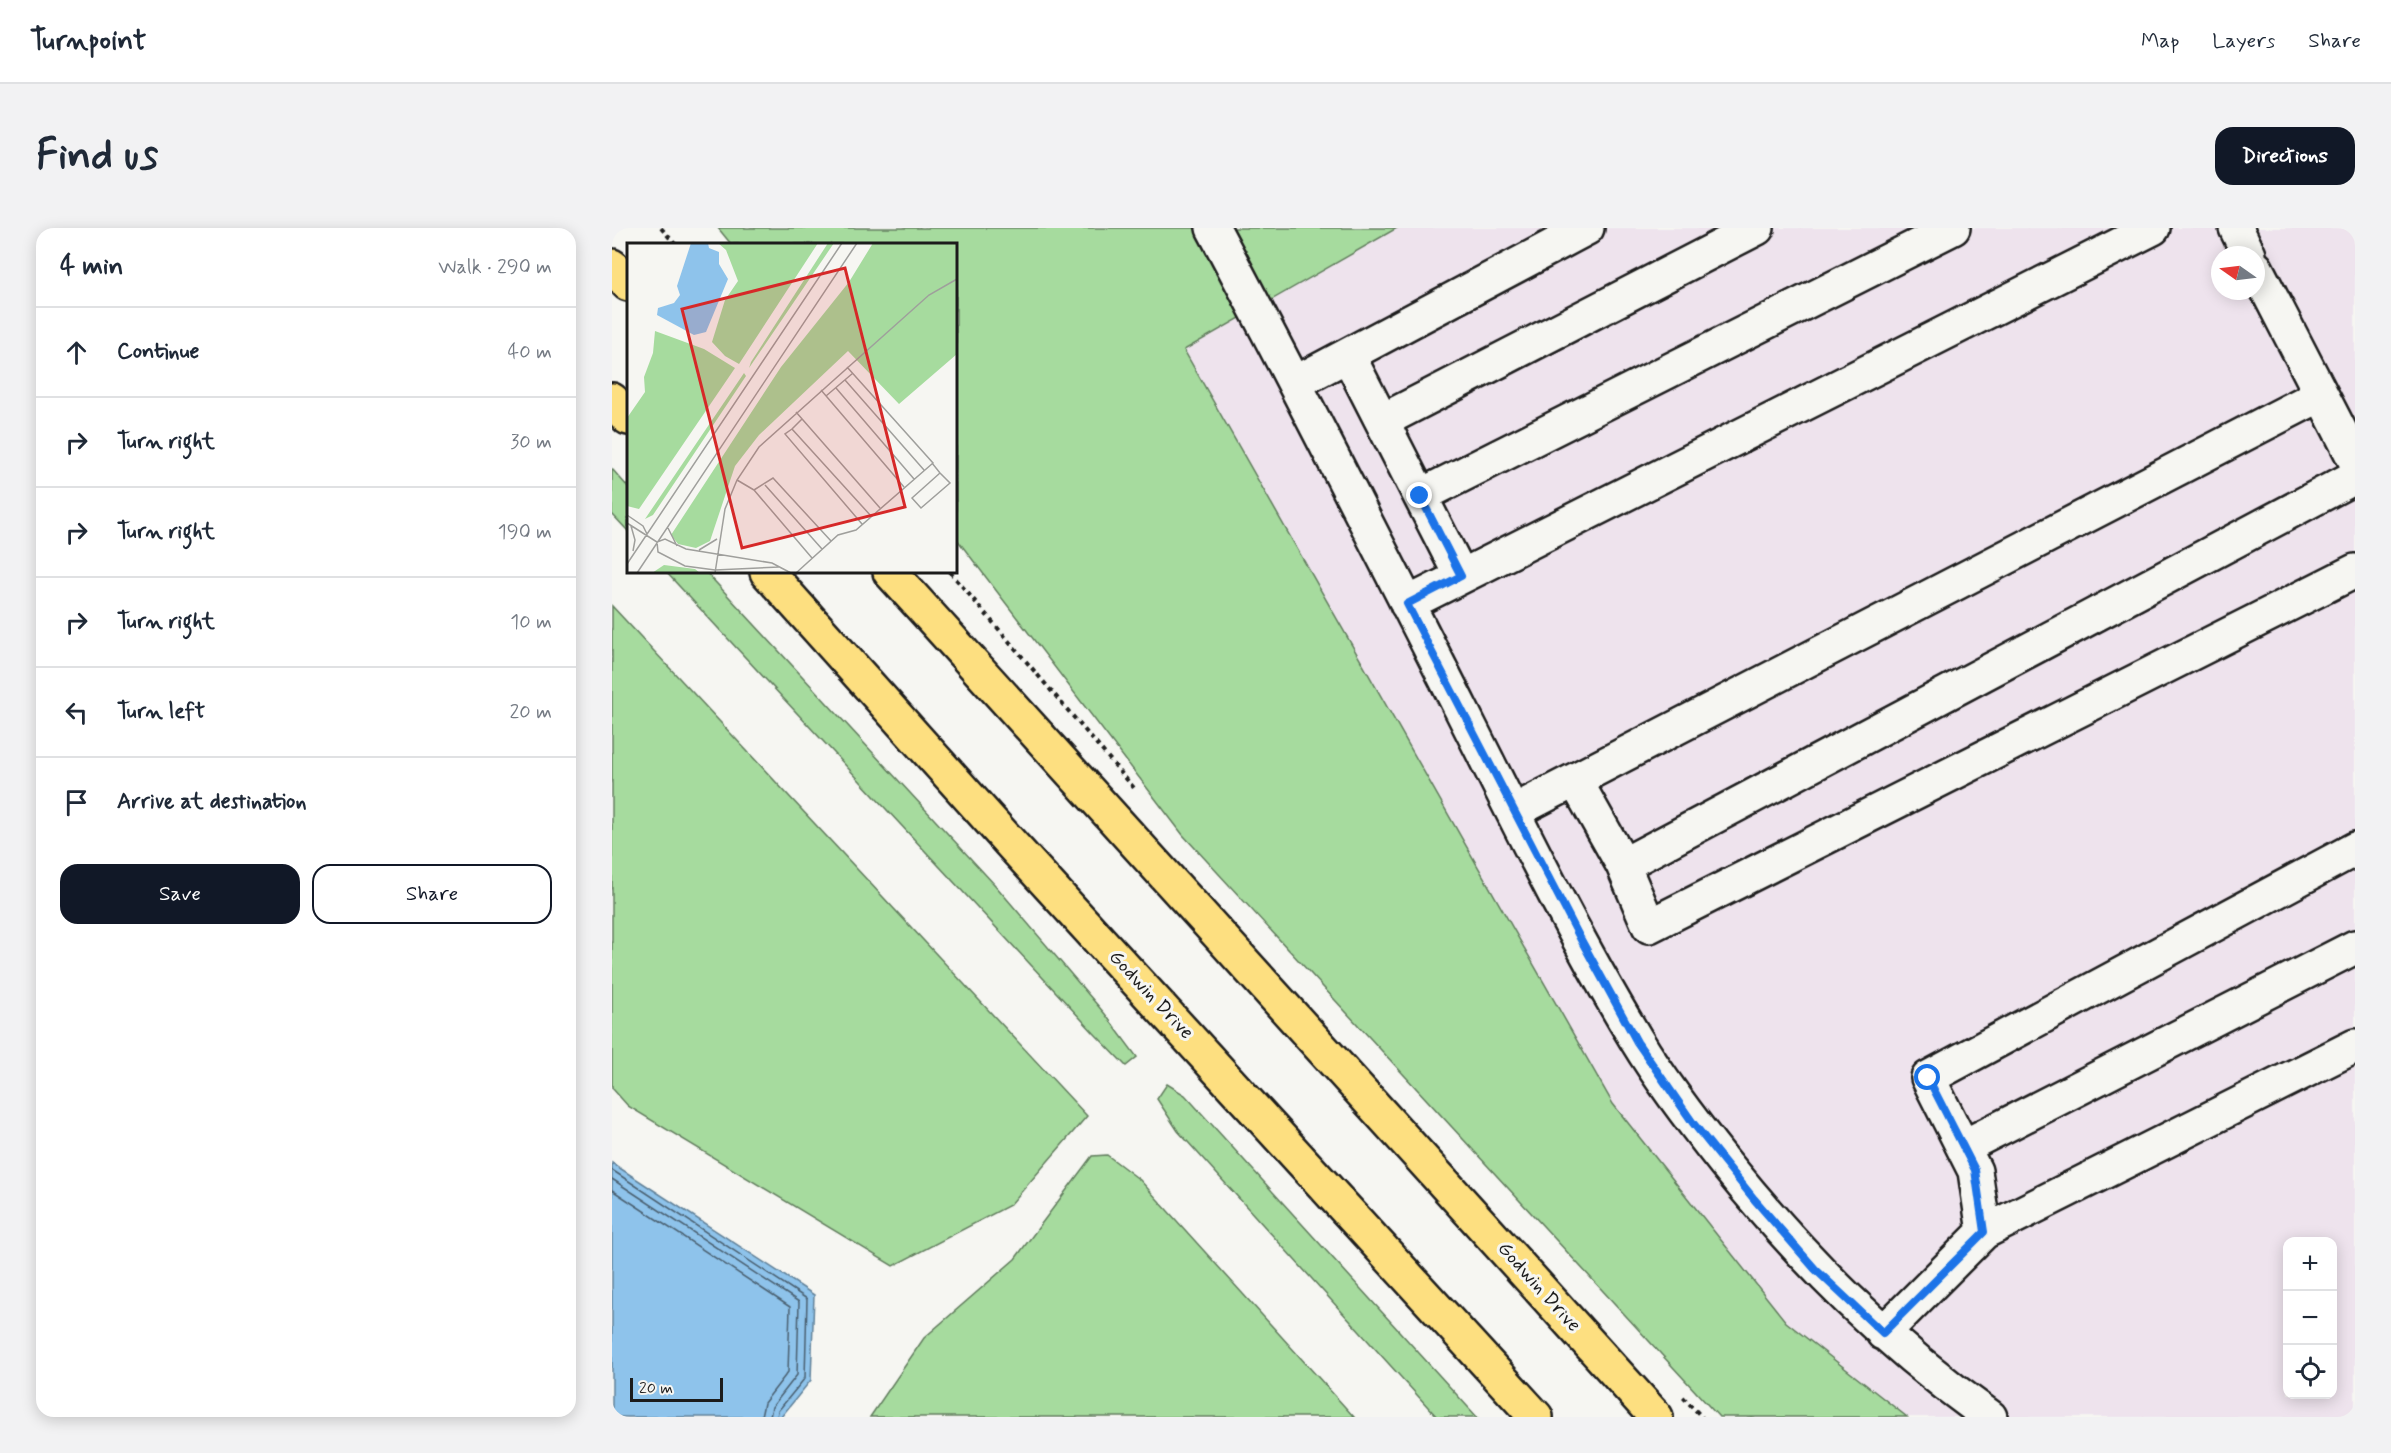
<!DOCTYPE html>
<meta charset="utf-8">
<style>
body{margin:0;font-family:Mynerve,sans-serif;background:#f2f2f3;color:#1f2937}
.controls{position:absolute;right:18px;bottom:18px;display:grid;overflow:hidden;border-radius:12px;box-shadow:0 3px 15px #0003}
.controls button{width:54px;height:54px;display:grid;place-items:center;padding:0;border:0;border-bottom:2px solid #e0e1e3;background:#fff;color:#1f2937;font:30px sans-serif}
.compass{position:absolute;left:1599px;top:18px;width:54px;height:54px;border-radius:50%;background:#fff;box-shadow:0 3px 15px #0003;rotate:284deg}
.scale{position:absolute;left:18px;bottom:15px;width:93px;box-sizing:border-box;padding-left:6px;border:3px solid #1c1c1c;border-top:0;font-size:16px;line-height:21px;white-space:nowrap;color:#1c1c1c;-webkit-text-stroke:4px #f6f6f2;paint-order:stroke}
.stop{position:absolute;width:18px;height:18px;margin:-14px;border:4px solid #1a73e8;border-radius:50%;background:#fff}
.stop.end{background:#1a73e8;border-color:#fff;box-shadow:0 2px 6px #0008}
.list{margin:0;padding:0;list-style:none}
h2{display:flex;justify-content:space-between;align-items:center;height:78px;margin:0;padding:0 24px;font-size:26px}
h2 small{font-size:20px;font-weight:400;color:#747a83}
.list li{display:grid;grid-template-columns:39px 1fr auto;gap:18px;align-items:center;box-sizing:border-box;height:90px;padding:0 24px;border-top:2px solid #e0e1e3}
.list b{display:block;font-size:22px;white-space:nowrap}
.list em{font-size:20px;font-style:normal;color:#747a83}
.actions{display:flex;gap:12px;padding:18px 24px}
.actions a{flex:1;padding:14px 0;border:2px solid #111827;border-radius:18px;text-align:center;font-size:21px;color:#111827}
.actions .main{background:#111827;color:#fff}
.icon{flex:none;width:33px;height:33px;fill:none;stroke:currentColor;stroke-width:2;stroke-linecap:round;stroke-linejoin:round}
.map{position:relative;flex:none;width:1743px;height:1189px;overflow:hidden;border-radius:18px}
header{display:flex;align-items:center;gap:36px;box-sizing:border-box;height:84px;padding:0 30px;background:#fff;border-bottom:2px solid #e0e1e3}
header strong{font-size:28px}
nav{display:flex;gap:33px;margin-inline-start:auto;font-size:21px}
.intro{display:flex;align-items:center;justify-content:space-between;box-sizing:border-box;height:144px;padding:0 36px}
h1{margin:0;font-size:42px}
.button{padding:15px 27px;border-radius:18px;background:#111827;color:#fff;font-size:21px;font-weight:700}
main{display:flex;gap:36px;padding:0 36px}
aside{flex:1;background:#fff;border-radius:18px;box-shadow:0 3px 15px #0003}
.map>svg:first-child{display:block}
.built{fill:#eee3ed;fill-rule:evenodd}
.green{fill:#a6db9e;stroke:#617c5d;stroke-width:1.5}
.water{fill:#8ec3eb;stroke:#608098;stroke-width:1.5}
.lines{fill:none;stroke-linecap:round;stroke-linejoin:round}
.shore{stroke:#4a5f6f;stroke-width:1.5}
.minor-casing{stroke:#1c1c1c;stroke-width:38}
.major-casing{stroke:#1c1c1c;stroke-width:38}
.path{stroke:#1c1c1c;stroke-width:4;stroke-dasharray:4.5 4.5;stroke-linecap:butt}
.minor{stroke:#f6f6f2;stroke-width:33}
.major{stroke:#fddf80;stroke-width:33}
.route{stroke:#1a73e8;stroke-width:8}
.labels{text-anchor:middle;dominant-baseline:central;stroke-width:6;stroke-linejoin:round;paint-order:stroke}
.street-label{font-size:20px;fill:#1c1c1c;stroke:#f6f6f2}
.inset-road{fill:none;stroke:#9f9f9c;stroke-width:1.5}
.view{fill:#d62828;fill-opacity:0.15;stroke:#d62828;stroke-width:3}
.inset-edge{fill:none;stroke:#1c1c1c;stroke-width:3}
</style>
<header>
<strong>Turnpoint</strong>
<nav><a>Map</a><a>Layers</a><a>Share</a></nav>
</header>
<div class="intro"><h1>Find us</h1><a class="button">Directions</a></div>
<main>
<aside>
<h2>4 min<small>Walk · 290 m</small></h2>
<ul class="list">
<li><svg class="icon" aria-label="ahead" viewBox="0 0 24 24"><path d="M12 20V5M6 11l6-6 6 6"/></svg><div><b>Continue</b></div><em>40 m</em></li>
<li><svg class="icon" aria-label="right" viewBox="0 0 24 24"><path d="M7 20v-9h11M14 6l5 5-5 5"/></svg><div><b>Turn right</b></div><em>30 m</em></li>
<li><svg class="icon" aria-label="right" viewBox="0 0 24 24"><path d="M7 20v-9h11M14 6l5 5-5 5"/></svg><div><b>Turn right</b></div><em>190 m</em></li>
<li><svg class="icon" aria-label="right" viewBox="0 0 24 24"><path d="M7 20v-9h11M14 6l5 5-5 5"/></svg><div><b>Turn right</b></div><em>10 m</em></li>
<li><svg class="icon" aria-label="left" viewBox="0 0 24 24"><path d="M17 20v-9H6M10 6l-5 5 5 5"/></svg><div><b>Turn left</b></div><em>20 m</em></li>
<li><svg class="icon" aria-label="arrive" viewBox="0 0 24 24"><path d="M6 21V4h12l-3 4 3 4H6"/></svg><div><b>Arrive at destination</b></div></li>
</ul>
<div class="actions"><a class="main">Save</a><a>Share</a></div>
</aside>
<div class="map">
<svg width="1743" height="1189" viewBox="0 0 1743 1189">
<rect width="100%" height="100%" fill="#f6f6f2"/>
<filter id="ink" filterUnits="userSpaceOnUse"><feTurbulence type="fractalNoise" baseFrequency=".0167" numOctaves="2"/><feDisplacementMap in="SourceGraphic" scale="12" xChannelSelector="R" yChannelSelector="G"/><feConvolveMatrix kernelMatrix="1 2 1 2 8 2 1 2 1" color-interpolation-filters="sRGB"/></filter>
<g filter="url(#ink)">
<path class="built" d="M514,0H1743V1189H1295L1174,1094L1001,876L571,122ZM1608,27H1644V63H1608ZM1676,1014H1720V1166H1676Z"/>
<path class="green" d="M106,0H785L572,122L1001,876L1174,1094L1295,1189H1107L571,607L344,310V16H119Z
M0,241L16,259V303L0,286Z
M54,344H94L383,657L493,786L525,829L514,838L482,805Z
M0,378L475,888L398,977L281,1038L16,878L0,860Z
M555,856L573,867L865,1189H825L566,903L545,871Z
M495,927L528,952L742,1189H258L312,1110L403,1031L480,928Z"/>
<path class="water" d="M0,935L202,1067L199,1152L169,1189H0Z"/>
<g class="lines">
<path class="shore" d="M0,942L195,1071L193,1150L166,1183L165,1189
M0,951L187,1074L185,1147L160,1179L158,1189
M0,962L178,1079L176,1144L152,1175L149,1189"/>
<g class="minor-casing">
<path id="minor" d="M601,0C686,159 767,320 849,481C905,592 960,706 1025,813C1051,856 1082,896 1113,935C1192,1033 1275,1116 1378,1189
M1624,0L1637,27
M1644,40L1743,232
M736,127L849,348
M683,155L975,0
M770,193L1145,0
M808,268L1341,0
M795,376L1541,0
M963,552L1011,637L1743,249
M901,584L1708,167
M1011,637L1037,698L1743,343
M1351,919L1743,719
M1372,1004L1743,818
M1271,1105L1372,1004L1363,943L1316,850L1743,621"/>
</g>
<g class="major-casing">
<path id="major" d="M0,38L16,56
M0,172L16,190
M155,344L401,618L924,1189
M278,344L1044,1189"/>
</g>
<path class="path" d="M49,0L63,16
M338,344L522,560
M1071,1169L1090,1189"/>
<use href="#minor" class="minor"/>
<use href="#major" class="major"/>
</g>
</g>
<g class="lines" filter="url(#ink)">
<path class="route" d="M808,268L849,348L795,376L968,710L1025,814L1081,895L1142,971L1203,1041L1271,1105L1372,1004L1363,942L1316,850"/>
</g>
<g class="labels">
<g class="street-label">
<text transform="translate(539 767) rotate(47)">Godwin Drive</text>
<text transform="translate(927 1059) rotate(48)">Godwin Drive</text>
</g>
</g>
<g transform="translate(15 15)">
<rect width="330" height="330" fill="#f6f6f2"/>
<path d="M91,0H191L112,121L98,113L85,99L98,57L111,38L99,7ZM201,0H207L122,125L124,119ZM246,0H330V111L272,161L221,108L132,192L108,223L83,298L69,305L51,301L44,292L154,124L222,39ZM28,88L77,106L108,125L12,266L0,263V175L18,149L17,134L26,110ZM117,130L119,133L26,272L18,276ZM37,322L68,326L73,330H25Z" fill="#a6db9e"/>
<path d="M64,0H81L82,5L92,9V21L101,36L79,89L67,92L30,72L31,65L47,60L53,52L50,43Z" fill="#8ec3eb"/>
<path class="inset-road" d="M218,137L297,227M209,145L287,236M194,147L277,244M199,153L226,130M169,169L253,265M175,176L165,186L244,273M165,186L158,191L235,281M305,220L313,230L323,240L294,265L285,255L313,230M110,237L127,247L146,235L204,298M138,242L195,306M127,247L185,315M0,272L16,283L20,291M0,280L30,299L31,309L58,323L88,327L152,324M4,283L8,297L6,308M41,285L50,303M30,299L38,296L59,306L145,320L164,330M72,307L90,296M0,321L215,0M10,330L230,0M88,330L98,266L110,237L132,204L302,52L330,36M169,330L211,292L229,287L306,220L220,124"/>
<path class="view" d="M218,25L278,264L115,305L55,66Z"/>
<rect width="330" height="330" class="inset-edge"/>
</g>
</svg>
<div class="controls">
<button>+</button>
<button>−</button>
<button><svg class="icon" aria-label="locate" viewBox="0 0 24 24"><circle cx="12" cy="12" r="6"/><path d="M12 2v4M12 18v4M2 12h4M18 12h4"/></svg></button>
</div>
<svg class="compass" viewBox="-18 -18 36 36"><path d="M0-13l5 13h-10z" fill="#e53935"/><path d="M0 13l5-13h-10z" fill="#747a83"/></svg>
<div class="scale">20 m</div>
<div class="stop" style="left:1316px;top:850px"></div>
<div class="stop end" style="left:808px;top:268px"></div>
</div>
</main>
